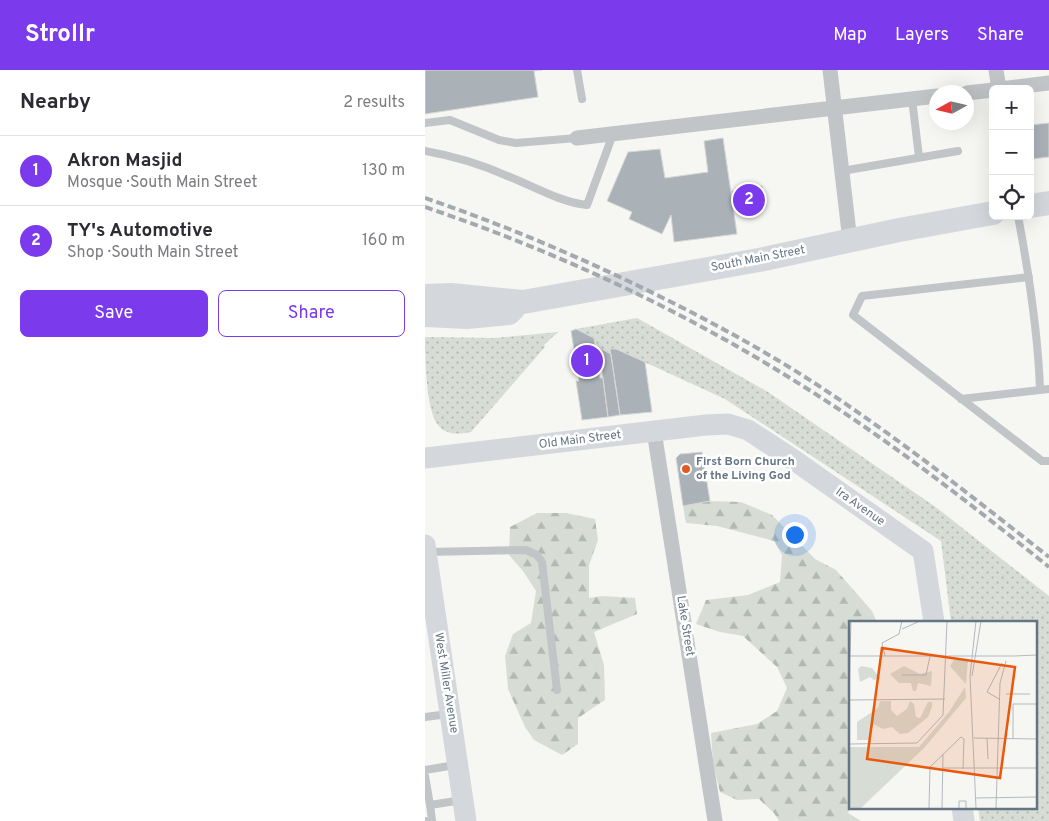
<!DOCTYPE html>
<meta charset="utf-8">
<style>
body{margin:0;font-family:Overpass,sans-serif;background:#f7f7f7;color:#2b2b33}
.controls{position:absolute;right:15px;top:15px;display:grid;overflow:hidden;border-radius:8px;box-shadow:0 5px 20px #0002}
.controls button{width:45px;height:45px;display:grid;place-items:center;padding:0;border:0;border-bottom:1px solid #e1e1e2;background:#fff;color:#2b2b33;font:25px sans-serif}
.compass{position:absolute;left:504px;top:15px;width:45px;height:45px;border-radius:50%;background:#fff;box-shadow:0 5px 20px #0002;rotate:262deg}
.you{position:absolute;left:369px;top:464px;width:18px;height:18px;margin:-12px;border:4px solid #fff;border-radius:50%;background:#1a73e8;box-shadow:0 0 0 8px #1a73e833}
.badge{display:grid;place-items:center;width:32px;height:32px;border-radius:50%;background:#7c3aed;color:#fff;font-size:16px;font-weight:700}
.pin{position:absolute;translate:-50% -50%;border:2px solid #fff;box-shadow:0 1px 5px #0006}
.list{margin:0;padding:0;list-style:none}
h2{display:flex;justify-content:space-between;align-items:center;height:65px;margin:0;padding:0 20px;font-size:21px}
h2 small{font-size:16px;font-weight:400;color:#7c7c81}
.list li{display:grid;grid-template-columns:32px 1fr auto;gap:15px;align-items:center;box-sizing:border-box;height:70px;padding:0 20px;border-top:1px solid #e1e1e2}
.list b{display:block;font-size:19px;white-space:nowrap}
.list p{margin:0;font-size:16px;white-space:nowrap;color:#7c7c81}
.list em{font-size:16px;font-style:normal;color:#7c7c81}
.actions{display:flex;gap:10px;padding:15px 20px}
.actions a{flex:1;padding:11px 0;border:1px solid #7c3aed;border-radius:8px;text-align:center;font-size:18px;color:#7c3aed}
.actions .main{background:#7c3aed;color:#fff}
.icon{flex:none;width:28px;height:28px;fill:none;stroke:currentColor;stroke-width:2;stroke-linecap:round;stroke-linejoin:round}
.map{position:relative;flex:none;width:624px;height:751px;overflow:hidden}
header{display:flex;align-items:center;gap:30px;box-sizing:border-box;height:70px;padding:0 25px;background:#7c3aed;color:#fff}
header strong{font-size:24px}
nav{display:flex;gap:28px;margin-inline-start:auto;font-size:18px}
main{display:flex}
aside{flex:1;background:#fff}
.map>svg:first-child{display:block}
.grass{fill:url(#grass-dots)}
.forest{fill:url(#forest-firs)}
.building{fill:#aab2b8;stroke:#d7d8d5}
.lines{fill:none;stroke-linecap:round;stroke-linejoin:round}
.lane{stroke:#c1c5c8;stroke-width:8}
.street{stroke:#c1c5c8;stroke-width:15}
.secondary{stroke:#d4d8dc;stroke-width:21}
.primary{stroke:#d4d8dc;stroke-width:24}
.rail{stroke:#a3a9af;stroke-width:4;stroke-dasharray:8 4;stroke-linecap:butt}
.poi-dot{fill:#e65823;stroke:#fff;stroke-width:2}
.labels{text-anchor:middle;dominant-baseline:central;stroke-width:5;stroke-linejoin:round;paint-order:stroke}
.street-label{font-size:12px;fill:#647584;stroke:#fff}
.poi-label{font-size:12px;font-weight:bold;fill:#647584;stroke:#fff;text-anchor:start}
.inset-road{fill:none;stroke:#b3bac0;stroke-width:1}
.view{fill:#e8590c;fill-opacity:0.15;stroke:#e8590c;stroke-width:2.5}
.inset-edge{fill:none;stroke:#647584;stroke-width:2.5}
</style>
<header>
<strong>Strollr</strong>
<nav><a>Map</a><a>Layers</a><a>Share</a></nav>
</header>
<main>
<aside>
<h2>Nearby<small>2 results</small></h2>
<ul class="list">
<li><span class="badge">1</span><div><b>Akron Masjid</b><p>Mosque · South Main Street</p></div><em>130 m</em></li>
<li><span class="badge">2</span><div><b>TY's Automotive</b><p>Shop · South Main Street</p></div><em>160 m</em></li>
</ul>
<div class="actions"><a class="main">Save</a><a>Share</a></div>
</aside>
<div class="map">
<svg width="624" height="751" viewBox="0 0 624 751">
<defs>
<pattern id="grass-dots" width="8" height="8" patternUnits="userSpaceOnUse" patternTransform="scale(1.25)"><rect width="8" height="8" fill="#d7ddd4"/><path d="M2 2h.1M6 6h.1" fill="none" stroke="#b2b8b2" stroke-width="1.8" stroke-linecap="round"/></pattern>
<pattern id="forest-firs" width="22" height="20" patternUnits="userSpaceOnUse" patternTransform="scale(1.25)"><rect width="22" height="20" fill="#d7ddd4"/><path d="M5 1l3.5 6h-7zM16 11l3.5 6h-7z" fill="#b2b8b2"/></pattern>
</defs>
<rect width="100%" height="100%" fill="#f6f6f3"/>
<path class="grass" d="M212,248L343,322L512,438L624,526V751H555L553,737H610V552H526L516,471L300,329L191,279H185L186,284C177,280 171,278 169,268L151,259Z
M133,262L119,275L120,277L46,362C34,364 22,366 13,355C1,341 0,287 0,267L70,268Z"/>
<path class="forest" d="M285,431L316,432L347,445L390,489L411,500L447,541L452,552H425L426,737L423,743L436,751H354L349,743L334,729L312,730L295,722L288,694L286,663L332,654L352,641L362,618L352,597L318,566L295,562L271,554L281,530L323,525L355,512L357,485L349,471L292,456L261,453L258,436Z
M112,443H141L170,449L173,470L164,495V528L177,526L210,528L212,544L169,562L179,595L180,630L153,648V674L137,685L109,670L100,657L83,619L80,586L88,564L106,553L111,521L98,501L84,485L85,457Z"/>
<path class="building" d="M0,0H117L109,1L113,27L0,44Z
M624,53V87L607,89L605,55Z
M298,68L312,164L249,172L246,145L237,164L204,149L207,142L182,131L203,82L235,79L240,108L283,102L279,71Z
M337,116L341,137L311,142L307,121Z
M151,259L169,268L175,308H178L183,347L157,350L151,311H154L146,261Z
M174,278L186,284L195,345L183,347Z
M185,279H191L220,292L227,342L195,345Z
M277,382L285,431L258,436L251,388L255,384Z"/>
<g class="lines">
<path class="lane" d="M152,0L157,29
M487,29L494,87
M0,53L25,50L74,70L91,73L152,68
M0,81C29,86 58,95 85,107C110,117 135,132 162,135L188,64
M417,101L533,81
M593,146C604,204 613,261 615,320
M604,207L437,226L428,245L617,391H624
M536,329L624,319
M3,482L101,480L112,485L117,492L132,620
M0,647L23,644
M0,700L30,695
M0,706L5,735
M2,751L7,750L5,735L37,730"/>
<path class="street" d="M405,0L425,171
M571,0L574,19
M575,19L624,13
M542,23L568,20
M152,68L512,26
M229,361L290,751"/>
<path class="secondary" d="M0,388L281,355L303,354L323,360L369,390L498,481L509,552
M0,475L41,751
M537,737L539,751"/>
<path class="primary" d="M605,136L624,133
M0,226L26,225L98,232L334,190L474,160L568,143
M0,245L42,247L84,243L88,239"/>
<path class="rail" d="M0,128C79,155 155,187 230,224C287,252 344,283 397,318C476,370 550,429 624,487
M0,137C127,180 251,237 365,308C456,364 541,430 624,497"/>
</g>
<circle class="poi-dot" cx="261" cy="399" r="5"/>
<g class="labels">
<g class="street-label">
<text transform="translate(333 189) rotate(-11)">South Main Street</text>
<text transform="translate(155 370) rotate(-7)">Old Main Street</text>
<text transform="translate(435 437) rotate(35)">Ira Avenue</text>
<text transform="translate(260 556) rotate(81)">Lake Street</text>
<text transform="translate(21 613) rotate(81)">West Miller Avenue</text>
</g>
<g class="poi-label">
<text x="271" y="392">First Born Church<tspan x="271" dy="14">of the Living God</tspan></text>
</g>
</g>
<g transform="translate(424 551)">
<rect width="188" height="188" fill="#f6f6f3"/>
<path d="M105,39H119L117,63L101,45ZM116,66L117,77L76,126L12,187H0V126H70L100,91Z" fill="#d7ddd4"/>
<path d="M12,45L23,47L31,57L25,59L21,56L11,61L9,48ZM55,45L71,53L83,50L82,65L69,62L67,70H64L62,62H50L41,53ZM31,80H42V89L48,95L58,88L61,80L65,83L67,96L71,97L79,81H83V86L79,96L59,112L51,113L43,106L34,108L24,103L20,119H8V101L29,87ZM15,143L29,153L32,161L0,187V180L10,171L8,147Z" fill="#d7ddd4"/>
<path class="inset-road" d="M53,8L71,0M1,35L2,0M36,35L33,22L50,13L53,0M165,35L188,34M53,54H77L81,35M123,55L132,0M157,73H181M150,78L138,71L153,42M0,79L96,78M0,86L1,35H165M125,117L188,118M138,117L139,138M164,118V83H188M0,123L68,122L94,94L98,0M94,147H188M127,177L188,176M80,187L81,146L112,116L115,118L114,148M93,187L94,133M110,187V180H117V187M127,187L121,55L127,0M147,187L151,62L157,40"/>
<path class="view" d="M33,27L166,46L151,157L18,138Z"/>
<rect width="188" height="188" class="inset-edge"/>
</g>
</svg>
<div class="controls">
<button>+</button>
<button>−</button>
<button><svg class="icon" aria-label="locate" viewBox="0 0 24 24"><circle cx="12" cy="12" r="6"/><path d="M12 2v4M12 18v4M2 12h4M18 12h4"/></svg></button>
</div>
<svg class="compass" viewBox="-18 -18 36 36"><path d="M0-13l5 13h-10z" fill="#e53935"/><path d="M0 13l5-13h-10z" fill="#7c7c81"/></svg>
<div class="you"></div>
<div class="pin badge" style="left:162px;top:291px">1</div>
<div class="pin badge" style="left:324px;top:130px">2</div>
</div>
</main>
